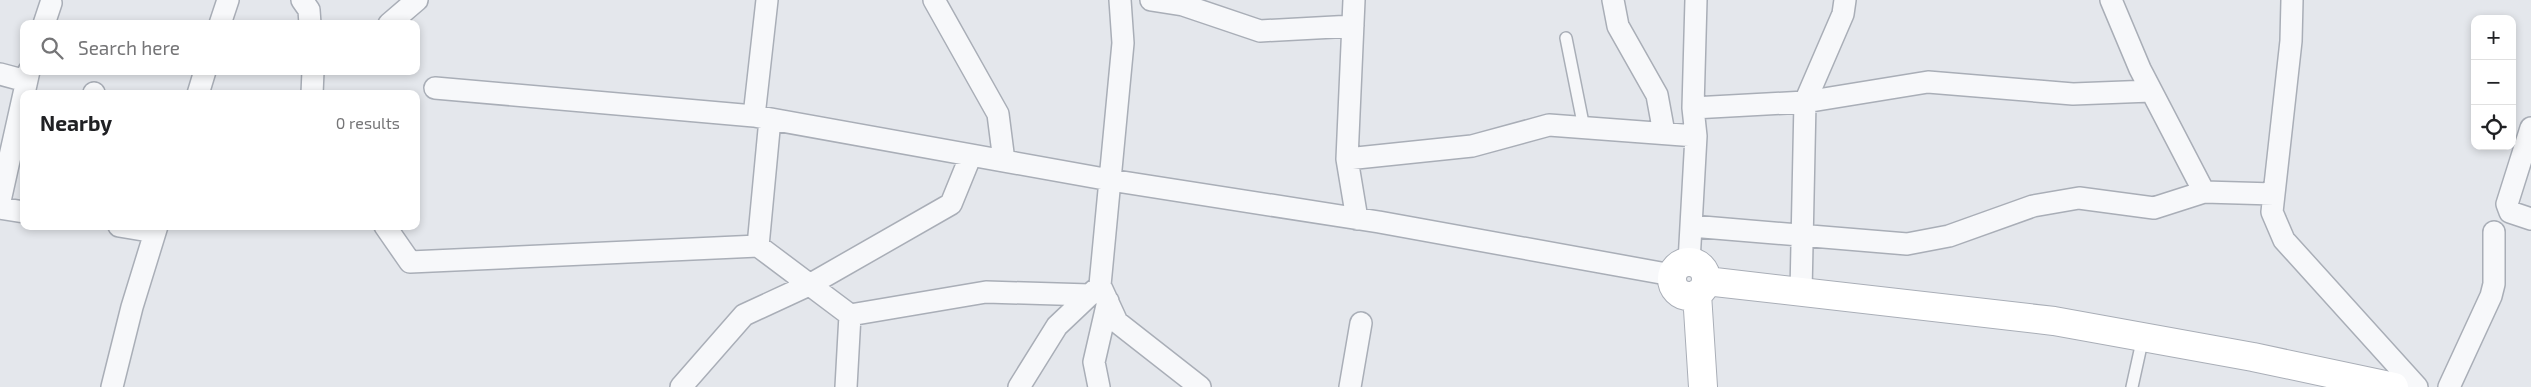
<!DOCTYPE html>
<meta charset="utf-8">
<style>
body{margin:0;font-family:"Exo 2",sans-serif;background:#f6f6f6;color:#202124}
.controls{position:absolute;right:15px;top:15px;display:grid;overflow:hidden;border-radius:10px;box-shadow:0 2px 8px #0003}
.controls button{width:45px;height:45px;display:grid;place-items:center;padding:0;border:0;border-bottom:1px solid #e0e0e0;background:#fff;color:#202124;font:25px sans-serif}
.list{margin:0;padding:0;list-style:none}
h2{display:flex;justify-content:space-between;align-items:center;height:65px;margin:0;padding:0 20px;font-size:21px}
h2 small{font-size:16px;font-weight:400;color:#757577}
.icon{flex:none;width:28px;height:28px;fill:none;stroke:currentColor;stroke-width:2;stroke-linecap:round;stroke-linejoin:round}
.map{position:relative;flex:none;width:2531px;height:387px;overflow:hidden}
.search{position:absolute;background:#fff;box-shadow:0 2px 8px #0003;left:20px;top:20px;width:400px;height:55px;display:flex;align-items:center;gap:12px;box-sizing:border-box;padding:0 18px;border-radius:10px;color:#757577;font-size:19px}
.panel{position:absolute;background:#fff;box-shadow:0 2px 8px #0003;left:20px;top:90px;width:400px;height:140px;border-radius:10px}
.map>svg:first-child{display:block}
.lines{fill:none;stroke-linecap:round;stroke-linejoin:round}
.lane-casing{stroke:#a9aeb7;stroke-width:14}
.street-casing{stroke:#a9aeb7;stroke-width:24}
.secondary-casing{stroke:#a9aeb7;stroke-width:30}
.lane{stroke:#f7f8fa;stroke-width:11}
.street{stroke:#f7f8fa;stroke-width:21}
.secondary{stroke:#fff;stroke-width:28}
</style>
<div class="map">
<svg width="2531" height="387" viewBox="0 0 2531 387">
<rect width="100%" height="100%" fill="#e4e7ec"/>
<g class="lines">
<g class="lane-casing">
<path id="lane" d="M1566,38L1584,128
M2132,387L2143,337"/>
</g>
<g class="street-casing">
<path id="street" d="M302,0L309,10L310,24
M767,0L754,116L1110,180L1379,222L1672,275
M934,0L998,114L1004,161
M1120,0L1123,43L1100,285L1117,322L1200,387
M1151,0L1183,5L1260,31L1353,26
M1354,0L1347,159L1357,219
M1613,0L1618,26L1657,95L1664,133
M2111,0L2140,69L2204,192
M2292,0L2291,41L2272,212L2284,240L2417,387
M44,24L51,3
M220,24L228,0
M389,24L417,0
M0,74L26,81
M435,88L754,116
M94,94V93
M198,94L205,71
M312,94L313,71
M1693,108L1805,102L1928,82L2073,94L2151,91
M2531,128L2507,204L2510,212L2531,219
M1347,159L1472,146L1549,125L1696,136
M0,201L29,71
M0,208L24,212
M119,226L155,232
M385,226L410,262L758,246L850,315L846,387
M1691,226L1907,244L1949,236L2033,206L2079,198L2154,208L2204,192L2274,194
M758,246L770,119
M1689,262L1696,136L1693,108L1696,0
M1801,292L1805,102L1843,14L1845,0
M850,315L986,292L1090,295
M112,387L132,307L157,226
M681,387L744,315L811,284L951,204L971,155
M1019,387L1057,326L1095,290
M1099,387L1094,362L1108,301
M1350,387L1361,323
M2449,387L2491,296L2494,284V232"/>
</g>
<g class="secondary-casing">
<path id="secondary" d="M1672 279a17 17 0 1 1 34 0a17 17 0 1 1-34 0Z
M1706,281L2054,321L2253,357L2394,387
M1697,294L1703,387"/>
</g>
<use href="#lane" class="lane"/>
<use href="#street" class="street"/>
<use href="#secondary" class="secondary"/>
</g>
</svg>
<div class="controls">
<button>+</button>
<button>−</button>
<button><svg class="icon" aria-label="locate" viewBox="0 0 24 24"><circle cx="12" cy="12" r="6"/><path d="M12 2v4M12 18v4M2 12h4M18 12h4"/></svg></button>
</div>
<div class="search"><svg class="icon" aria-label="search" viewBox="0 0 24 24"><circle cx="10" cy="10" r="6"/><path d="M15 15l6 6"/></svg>Search here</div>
<section class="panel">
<h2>Nearby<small>0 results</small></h2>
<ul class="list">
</ul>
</section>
</div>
